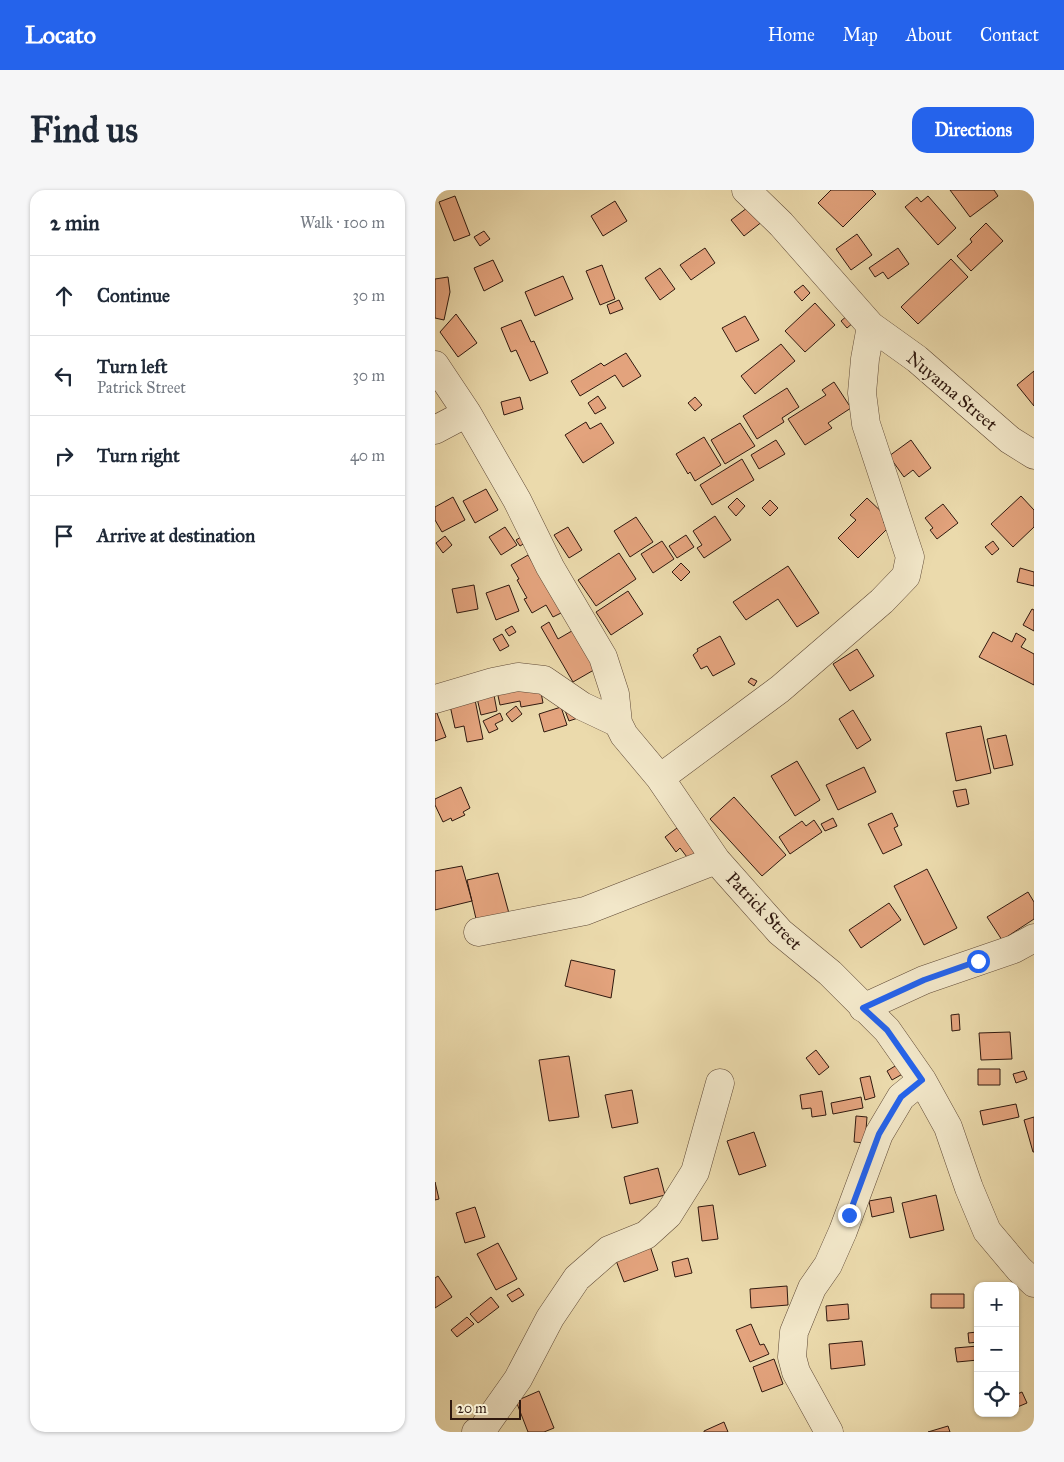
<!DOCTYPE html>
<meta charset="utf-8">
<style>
body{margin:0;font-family:"IM FELL Great Primer",serif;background:#f6f6f7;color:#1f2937}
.controls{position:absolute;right:15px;bottom:15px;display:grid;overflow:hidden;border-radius:10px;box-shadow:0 1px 4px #0004}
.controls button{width:45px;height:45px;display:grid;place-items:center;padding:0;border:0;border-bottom:1px solid #e0e1e3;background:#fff;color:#1f2937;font:25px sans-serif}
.scale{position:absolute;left:15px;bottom:12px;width:71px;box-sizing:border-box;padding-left:5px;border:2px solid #30190f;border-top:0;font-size:14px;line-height:18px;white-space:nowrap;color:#30190f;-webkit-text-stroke:4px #f2e7c9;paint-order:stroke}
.stop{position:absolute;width:15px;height:15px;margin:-11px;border:4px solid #2563eb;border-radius:50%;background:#fff}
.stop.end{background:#2563eb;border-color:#fff;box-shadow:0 1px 5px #0008}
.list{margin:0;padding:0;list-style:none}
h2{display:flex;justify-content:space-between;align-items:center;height:65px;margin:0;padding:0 20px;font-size:21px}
h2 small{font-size:16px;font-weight:400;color:#747a83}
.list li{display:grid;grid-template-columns:32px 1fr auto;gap:15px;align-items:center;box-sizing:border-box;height:80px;padding:0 20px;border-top:1px solid #e0e1e3}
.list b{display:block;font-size:19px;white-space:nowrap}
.list p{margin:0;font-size:16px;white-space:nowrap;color:#747a83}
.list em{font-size:16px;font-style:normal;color:#747a83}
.icon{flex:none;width:28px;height:28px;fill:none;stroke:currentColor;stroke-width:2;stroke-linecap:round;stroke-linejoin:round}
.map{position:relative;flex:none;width:599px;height:1242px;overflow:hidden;border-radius:15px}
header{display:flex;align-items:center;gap:30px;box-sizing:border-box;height:70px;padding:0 25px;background:#2563eb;color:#fff}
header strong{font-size:24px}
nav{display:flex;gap:28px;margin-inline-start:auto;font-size:18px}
.intro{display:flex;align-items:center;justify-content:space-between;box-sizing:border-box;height:120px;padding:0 30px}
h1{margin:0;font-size:35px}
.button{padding:12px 22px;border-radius:15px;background:#2563eb;color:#fff;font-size:18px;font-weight:700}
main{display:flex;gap:30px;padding:0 30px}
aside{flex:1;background:#fff;border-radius:15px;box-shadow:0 1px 4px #0004}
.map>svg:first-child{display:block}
.building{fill:#e3a37d;stroke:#30190f}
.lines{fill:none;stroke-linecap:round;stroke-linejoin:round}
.minor-casing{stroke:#5f4936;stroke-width:29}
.minor{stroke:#f2e7c9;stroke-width:28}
.route{stroke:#2563eb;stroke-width:6}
.labels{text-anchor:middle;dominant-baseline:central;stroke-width:4;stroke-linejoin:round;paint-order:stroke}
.street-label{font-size:18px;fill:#30190f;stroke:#f2e7c9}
</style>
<header>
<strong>Locato</strong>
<nav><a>Home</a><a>Map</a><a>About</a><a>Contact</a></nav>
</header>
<div class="intro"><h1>Find us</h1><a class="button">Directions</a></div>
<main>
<aside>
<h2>2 min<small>Walk · 100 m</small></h2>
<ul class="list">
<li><svg class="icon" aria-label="ahead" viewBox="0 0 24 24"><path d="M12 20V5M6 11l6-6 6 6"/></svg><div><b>Continue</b></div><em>30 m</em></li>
<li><svg class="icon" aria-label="left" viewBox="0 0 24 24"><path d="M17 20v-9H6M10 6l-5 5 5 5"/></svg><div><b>Turn left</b><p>Patrick Street</p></div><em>30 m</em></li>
<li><svg class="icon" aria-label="right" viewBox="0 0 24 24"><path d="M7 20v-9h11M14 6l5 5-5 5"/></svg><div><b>Turn right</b></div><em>40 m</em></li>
<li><svg class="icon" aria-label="arrive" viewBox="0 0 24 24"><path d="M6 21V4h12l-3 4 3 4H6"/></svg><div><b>Arrive at destination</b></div></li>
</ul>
</aside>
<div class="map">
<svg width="599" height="1242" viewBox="0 0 599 1242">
<rect width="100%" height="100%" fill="#ebdaac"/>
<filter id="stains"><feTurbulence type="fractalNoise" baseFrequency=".004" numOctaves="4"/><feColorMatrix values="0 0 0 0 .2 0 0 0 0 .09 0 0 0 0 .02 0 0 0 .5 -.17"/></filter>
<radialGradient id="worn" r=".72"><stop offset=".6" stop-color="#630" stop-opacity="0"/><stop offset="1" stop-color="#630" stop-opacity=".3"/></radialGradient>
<path class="building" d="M396,0H437L441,4L408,37L383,13Z
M515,0H559L563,6L535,27Z
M20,6L35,45L19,51L4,12Z
M493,6L521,38L503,55L470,17L482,7L486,12Z
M180,11L192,31L168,46L156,26Z
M316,15L328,31L309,46L296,30Z
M551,33L568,51L536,81L522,66L537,52L535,49Z
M49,41L55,49L45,56L39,47Z
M422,44L437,65L416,80L401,59Z
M270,58L280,73L256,90L245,75Z
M463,58L474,74L453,89L448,82L440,87L434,78Z
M516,69L533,87L483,134L466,117Z
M58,70L68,91L49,101L39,78Z
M167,75L180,109L165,115L151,81Z
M225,78L240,99L225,110L210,88Z
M128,86L138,109L100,126L90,102Z
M13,87L15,102L9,130L0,128V89Z
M368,95L375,103L367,111L359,102Z
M184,110L188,119L175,124L172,115Z
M380,113L400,135L370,162L350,141Z
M21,124L42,153L23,167L5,142Z
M413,125L419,132L412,138L406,131Z
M310,126L324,150L301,162L287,138Z
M86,130L96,152L99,151L113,183L95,191L81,160L76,162L66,138Z
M346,154L360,171L320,204L306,186Z
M191,163L206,186L188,197L180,185L145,206L136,191L166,173L169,176Z
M599,181V216L582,195Z
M399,192L416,218L393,233L397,238L370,255L353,229L391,205L387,200Z
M352,198L364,217L347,228L349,232L322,249L308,226Z
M163,206L171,218L160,224L153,213Z
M85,207L88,219L69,225L66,212Z
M260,207L267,215L260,221L253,213Z
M151,232L155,239L166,233L179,253L148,273L130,245Z
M305,233L320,256L290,274L276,250Z
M269,247L286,275L260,291L255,282L253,284L241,264Z
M341,250L350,264L324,279L316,265Z
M476,250L496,278L484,287L478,280L469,287L454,266Z
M307,269L319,290L277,315L265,295Z
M51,299L63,320L40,333L28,311Z
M586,306L599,320V337L578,357L556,334Z
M18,307L30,330L7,342L0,330V317Z
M302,308L310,316L301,326L293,317Z
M432,308L453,328L448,332L454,337L423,368L403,348L421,330L415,325Z
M335,310L343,318L335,326L327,318Z
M508,314L523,333L502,349L495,340L498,338L490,328Z
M280,326L296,350L269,368L262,358L267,355L258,341Z
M201,327L218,352L195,367L179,341Z
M70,337L82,355L66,365L54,347Z
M133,337L147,360L134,368L119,345Z
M91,344L95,350L85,356L81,350Z
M251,345L259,357L242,368L234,356Z
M10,346L17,355L8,363L1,353Z
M227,351L239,369L218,383L206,364Z
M558,351L564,359L557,365L550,357Z
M184,363L201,389L161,416L143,390Z
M93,365L102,380L130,421L118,427L111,415L97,423L89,409L92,408L82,390L84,389L76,375Z
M246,373L255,382L246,391L237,382Z
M353,376L384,423L362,437L343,409L311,430L298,412Z
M585,378L599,382V396L582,392Z
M39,395L43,419L22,423L17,399Z
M74,395L84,421L61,430L51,403Z
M193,401L208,424L176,445L161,422Z
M597,419L599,420V441L588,435Z
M114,432L123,449L142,438L164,477L138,492L106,437Z
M77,436L81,442L74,446L70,440Z
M558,442L577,452L581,443L591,449L586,457L599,464V495L544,467Z
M67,444L74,456L65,461L58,449Z
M285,446L300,474L278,486L272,476L266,479L258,465L263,461L262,459Z
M422,459L439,486L415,501L398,474Z
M316,488L322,491L319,496L313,492Z
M105,497L108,513L86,517L85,511L65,515L62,501Z
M58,500L62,521L46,525L41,504Z
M39,505L48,549L32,552L29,536L20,538L14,511Z
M81,516L87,524L77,532L71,524Z
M126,517L132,535L109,542L104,524Z
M0,518L11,547L0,551Z
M129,518L143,528L134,531Z
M418,520L436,550L422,559L404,529Z
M65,523L68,530L60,534L63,539L54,543L48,531Z
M546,536L556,583L521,591L511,543Z
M571,545L578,575L559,579L552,549Z
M362,571L385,610L360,626L336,586Z
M429,577L441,602L403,620L391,595Z
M26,597L35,618L28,622L30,625L17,631L16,628L8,632L0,615V609Z
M531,599L534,614L522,617L518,601Z
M299,607L351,665L327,686L275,629Z
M457,623L463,636L459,638L467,655L448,664L433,634Z
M398,628L402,636L390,641L386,634Z
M379,630L387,642L355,664L344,647L367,631L371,636Z
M242,638L263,665L255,671L245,658L241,662L230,647Z
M27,676L37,711L0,720V681Z
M492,679L522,738L489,755L459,696Z
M63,683L75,727L42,733L32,690Z
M593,702L599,712V729L567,750L552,727Z
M454,713L466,730L426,758L414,740Z
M136,770L180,780L176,808L130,796Z
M524,824L525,840L517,841L516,825Z
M575,842L577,869L546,870L544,843Z
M381,860L394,877L384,885L371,868Z
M134,866L144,927L114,931L104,870Z
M465,873L471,882L457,890L452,881Z
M543,879H565V895H543Z
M589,881L592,889L581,893L578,884Z
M435,886L440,907L430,910L425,888Z
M197,900L203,933L177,938L170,905Z
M387,901L391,925L377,927L376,918L367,919L365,905Z
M426,907L428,918L398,924L396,913Z
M581,914L584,927L548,935L545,921Z
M421,926L432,927L430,953L419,952Z
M599,927V962H598L589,930Z
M319,942L331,976L304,985L292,951Z
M223,978L230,1005L195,1014L189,987Z
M0,992L4,1009L0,1010Z
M501,1005L509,1040L475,1048L467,1013Z
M456,1007L459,1022L437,1027L434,1011Z
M278,1015L283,1049L267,1051L263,1017Z
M40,1017L50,1047L30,1053L21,1023Z
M63,1053L82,1089L61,1100L42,1064Z
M214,1053L223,1080L189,1092L179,1065Z
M253,1068L257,1083L240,1087L237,1072Z
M3,1086L17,1107L0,1118V1088Z
M352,1096L353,1115L316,1118L315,1099Z
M84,1098L89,1105L77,1112L72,1105Z
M496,1104H529V1118H496Z
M56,1107L64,1117L43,1133L35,1124Z
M413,1114L414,1129L392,1131L391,1116Z
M32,1127L39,1134L22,1147L16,1140Z
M316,1134L325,1155L329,1154L334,1164L315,1172L301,1140Z
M580,1137L583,1160H580Z
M542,1142L543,1152L534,1153L533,1143Z
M427,1151L430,1175L396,1179L394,1154Z
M543,1156V1170L522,1172L520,1158Z
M339,1169L348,1194L327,1202L318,1177Z
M104,1201L119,1238L109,1242H93L81,1211Z
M587,1202L592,1213L580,1218V1205Z
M289,1232L293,1242H269V1241Z
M513,1236L515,1242H493Z"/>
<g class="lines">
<g class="minor-casing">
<path id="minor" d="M311,0L346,34L436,136L482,169L575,250L599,265
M0,175L32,223L82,310L115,377L168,467L180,504L183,533
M0,240L32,223
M0,509L58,492L83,487L109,490L147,516L183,533L189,545L225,588L281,670L345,742L395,783L452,840L487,890L513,937L534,998L552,1041L584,1079L599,1093
M225,588L345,499L447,411L471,386L475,367L431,234L427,203L430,169L436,136
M43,742L150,721L281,670
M428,818L489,790L579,759L599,748
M41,1242L47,1240L83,1189L115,1128L142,1088L174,1060L211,1045L233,1025L260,982L285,893
M394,1242L361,1182L357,1167L359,1142L377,1098L393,1075L408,1041L444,944L466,907L487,890"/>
</g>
<use href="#minor" class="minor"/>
</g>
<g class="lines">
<path class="route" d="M414,1025L444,944L466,907L487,890L452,840L428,818L489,790L543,771"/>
</g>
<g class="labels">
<g class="street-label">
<text transform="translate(517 201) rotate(40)">Nuyama Street</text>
<text transform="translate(329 721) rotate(46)">Patrick Street</text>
</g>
</g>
<rect width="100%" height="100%" filter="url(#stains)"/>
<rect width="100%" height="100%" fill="url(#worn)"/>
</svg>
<div class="controls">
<button>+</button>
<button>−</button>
<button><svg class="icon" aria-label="locate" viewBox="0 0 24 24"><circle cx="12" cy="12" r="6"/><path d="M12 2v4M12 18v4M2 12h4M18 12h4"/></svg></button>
</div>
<div class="scale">20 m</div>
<div class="stop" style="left:543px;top:771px"></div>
<div class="stop end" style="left:414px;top:1025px"></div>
</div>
</main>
